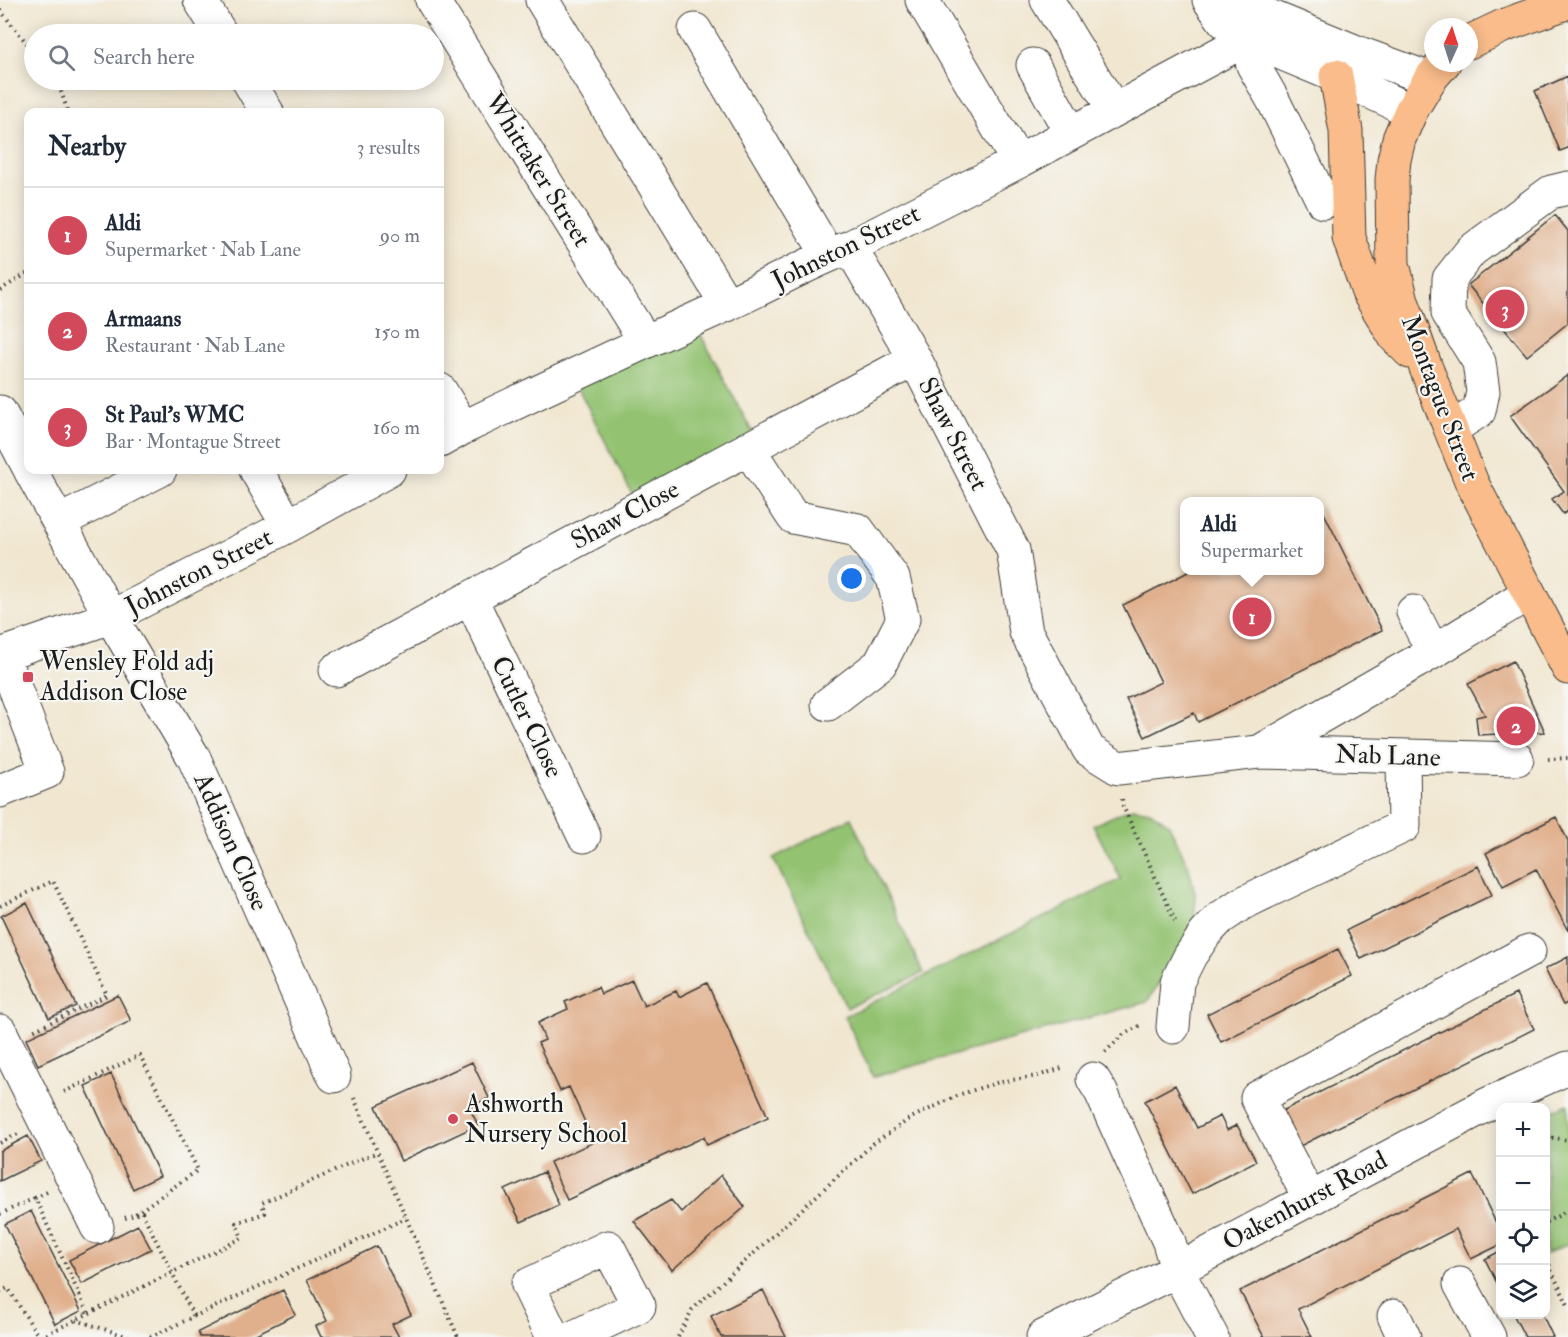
<!DOCTYPE html>
<meta charset="utf-8">
<style>
body{margin:0;font-family:"IM FELL Double Pica",serif;background:#f6f6f7;color:#1f2937}
.controls{position:absolute;right:18px;bottom:18px;display:grid;overflow:hidden;border-radius:12px;box-shadow:0 3px 15px #0003}
.controls button{width:54px;height:54px;display:grid;place-items:center;padding:0;border:0;border-bottom:2px solid #e0e1e3;background:#fff;color:#1f2937;font:30px sans-serif}
.compass{position:absolute;left:1424px;top:18px;width:54px;height:54px;border-radius:50%;background:#fff;box-shadow:0 3px 15px #0003;rotate:3deg}
.you{position:absolute;left:852px;top:579px;width:21px;height:21px;margin:-15px;border:4px solid #fff;border-radius:50%;background:#1a73e8;box-shadow:0 0 0 9px #1a73e833}
.badge{display:grid;place-items:center;width:39px;height:39px;border-radius:50%;background:#d1495b;color:#fff;font-size:20px;font-weight:700}
.pin{position:absolute;translate:-50% -50%;border:3px solid #fff;box-shadow:0 2px 6px #0006}
.popup{position:absolute;left:1180px;top:497px;width:144px;height:78px;box-sizing:border-box;display:grid;place-content:center;border-radius:12px;background:#fff;filter:drop-shadow(0 2px 4px #0005);font-size:20px;white-space:nowrap;color:#747a83}
.popup b{font-size:22px;color:#1f2937}
.popup::after{content:'';position:absolute;left:50%;top:100%;margin-left:-12px;border:12px solid transparent;border-top-color:#fff}
.list{margin:0;padding:0;list-style:none}
h2{display:flex;justify-content:space-between;align-items:center;height:78px;margin:0;padding:0 24px;font-size:26px}
h2 small{font-size:20px;font-weight:400;color:#747a83}
.list li{display:grid;grid-template-columns:39px 1fr auto;gap:18px;align-items:center;box-sizing:border-box;height:96px;padding:0 24px;border-top:2px solid #e0e1e3}
.list b{display:block;font-size:22px;white-space:nowrap}
.list p{margin:0;font-size:20px;white-space:nowrap;color:#747a83}
.list em{font-size:20px;font-style:normal;color:#747a83}
.icon{flex:none;width:33px;height:33px;fill:none;stroke:currentColor;stroke-width:2;stroke-linecap:round;stroke-linejoin:round}
.map{position:relative;flex:none;width:1568px;height:1337px;overflow:hidden}
.search{position:absolute;background:#fff;box-shadow:0 3px 15px #0003;left:24px;top:24px;width:420px;height:66px;display:flex;align-items:center;gap:15px;box-sizing:border-box;padding:0 21px;border-radius:33px;color:#747a83;font-size:22px}
.panel{position:absolute;background:#fff;box-shadow:0 3px 15px #0003;left:24px;top:108px;width:420px;height:366px;border-radius:12px}
.map>svg:first-child{display:block}
.green{fill:#93c271;stroke:#586f46;stroke-width:1.5}
.building{fill:#e0af8b}
.lines{fill:none;stroke-linecap:round;stroke-linejoin:round}
.minor-casing{stroke:#3c3a37;stroke-width:35}
.highway-casing{stroke:#3c3a37;stroke-width:35}
.path{stroke:#3c3a37;stroke-width:4;stroke-dasharray:1.5 4.5;stroke-linecap:butt}
.minor{stroke:#fff;stroke-width:33}
.highway{stroke:#f9bc8a;stroke-width:33}
.poi-dot{fill:#d1495b;stroke:#f6f6f2;stroke-width:2}
.labels{text-anchor:middle;dominant-baseline:central;stroke-width:4.5;stroke-linejoin:round;paint-order:stroke}
.street-label{font-size:26px;fill:#1c1c1c;stroke:#f6f6f2}
.poi-label{font-size:26px;fill:#1c1c1c;stroke:#f6f6f2;text-anchor:start}
</style>
<div class="map">
<svg width="1568" height="1337" viewBox="0 0 1568 1337">
<rect width="100%" height="100%" fill="#f6f6f2"/>
<filter id="ink" filterUnits="userSpaceOnUse"><feTurbulence type="fractalNoise" baseFrequency=".0167" numOctaves="2"/><feDisplacementMap in="SourceGraphic" scale="12" xChannelSelector="R" yChannelSelector="G"/><feConvolveMatrix kernelMatrix="1 2 1 2 8 2 1 2 1" color-interpolation-filters="sRGB"/></filter>
<filter id="wash" filterUnits="userSpaceOnUse"><feTurbulence type="fractalNoise" baseFrequency=".008" numOctaves="4" result="noise"/><feDisplacementMap in="SourceGraphic" scale="24" xChannelSelector="R" yChannelSelector="G"/><feGaussianBlur stdDeviation="1.35" result="paint"/><feColorMatrix in="noise" values="0 0 0 0 0 0 0 0 0 0 0 0 0 0 0 0 0 1.4 0 .05"/><feComposite in="paint" operator="in"/></filter>
<g filter="url(#wash)">
<rect width="100%" height="100%" fill="#f1e7d1"/>
<path class="green" d="M693,320L758,443L639,508L572,376Z
M1132,808L1150,811L1169,824L1189,868L1196,897L1193,929L1147,1002L873,1077L845,1016L1121,879L1093,825Z
M851,818L923,973L847,1008L773,858Z
M1568,1104V1244L1546,1254V1113Z"/>
<g id="blocks">
<path class="building" d="M1568,76V148L1560,151L1535,91Z
M1555,215L1568,231V323L1527,356L1468,285Z
M1568,375V511L1563,514L1552,499L1564,491L1510,416Z
M1320,505L1382,630L1198,722L1194,713L1145,737L1126,699L1161,682L1123,605L1192,570H1320Z
M1513,661L1545,732L1478,735L1476,717L1485,715L1468,684Z
M1556,817L1568,841V931L1536,869L1503,886L1486,853Z
M1478,866L1492,895L1361,959L1347,930Z
M27,903L76,1006L49,1018L1,916Z
M1338,949L1352,976L1221,1042L1207,1014Z
M1568,957V1003L1563,1005L1545,969Z
M632,980L644,1006L676,991L679,997L707,983L768,1117L707,1145L704,1137L567,1200L550,1162L594,1142L569,1087L560,1091L538,1043L545,1040L538,1023L568,1009L565,1002L598,987L601,994Z
M1516,994L1534,1029L1296,1148L1278,1113Z
M118,995L131,1021L38,1065L26,1039Z
M472,1062L489,1098L469,1107L478,1125L401,1161L376,1106Z
M111,1074L160,1176L133,1189L85,1086Z
M1175,1085L1197,1128L1220,1116L1227,1130L1237,1125L1256,1161L1192,1194L1145,1101Z
M28,1136L41,1161L0,1181V1151Z
M544,1172L559,1205L521,1222L505,1190Z
M1472,1174L1500,1231V1245L1471,1259L1456,1229L1298,1309L1312,1337H1264L1240,1291Z
M721,1175L745,1207L672,1270L634,1221L671,1200L681,1212Z
M31,1211L81,1311L55,1324L5,1224Z
M138,1225L151,1249L82,1284L69,1260Z
M377,1246L411,1315L392,1324L399,1337H321L316,1326L327,1321L307,1280Z
M1500,1251V1289L1485,1259Z
M283,1290L295,1315L250,1337H200L198,1332Z
M763,1290L786,1337H721L711,1316Z
M1513,1314H1542L1553,1337H1525Z"/>
</g>
</g>
<g filter="url(#ink)">
<use href="#blocks" fill-opacity="0" stroke="#3c3a37" stroke-width="1.5"/>
<g class="lines">
<g class="minor-casing">
<path id="minor" d="M200,0L221,34
M432,0L645,341
M542,0L727,305
M922,0L1018,162
M1047,0L1114,110
M1209,0L1224,21L1247,39L1336,76L1411,111
M1231,0L1359,53L1430,79
M695,30L828,255
M1247,39L1253,65L1273,100L1323,202
M1033,65L1071,133
M248,80L267,112
M850,247L915,359L1013,550L1026,632L1089,750L1118,768L1259,752L1517,759
M440,390L463,428
M0,412L28,466
M1451,429L1479,411L1483,392L1479,362L1448,313L1449,279L1471,251L1551,192L1568,188
M440,441L463,428C550,386 638,345 726,305C768,286 807,263 850,247L1018,162L1247,39
M748,448L793,517L858,530L893,578L903,619L880,664L828,704
M30,470L111,617L194,758L334,1076
M256,470L288,526
M59,522L160,470
M471,599L584,836
M1413,612L1433,652
M0,655L111,617L288,526L389,470
M336,670L915,359
M1259,752L1433,652L1529,593
M0,791L47,772L2,654
M1173,1027L1177,982L1190,956L1205,934L1219,919L1241,904L1404,826L1403,757
M0,1031L97,1227
M1093,1079L1101,1092L1169,1242L1177,1270L1212,1337
M1310,1199L1257,1098L1529,951
M1460,1284L1489,1337
M1394,1316L1404,1337
M553,1337L528,1285L608,1247L639,1306L574,1337
M1043,1337L1177,1270L1488,1104L1568,1068"/>
</g>
<g class="highway-casing">
<path id="highway" d="M1469,42L1503,26L1568,2
M1444,63L1430,79L1411,111L1399,139L1394,160L1392,180L1393,264L1402,301L1426,368L1472,483L1568,668
M1336,76L1346,131L1349,238L1368,292L1395,337L1410,352"/>
</g>
<path class="path" d="M0,10L34,52
M57,80L68,112
M0,290L28,273
M1548,759L1568,758
M1122,799L1123,806L1175,921
M0,906L53,881L107,995L33,1031
M1105,1052L1123,1035L1142,1024
M64,1092L140,1055L198,1170L134,1215
M354,1098L458,1337
M1546,1137L1568,1140
M0,1143L18,1134
M47,1192L35,1198L88,1314
M0,1214L35,1198
M125,1218L142,1212L194,1317
M1546,1222L1568,1211
M1546,1247L1550,1268L1568,1305
M0,1292L8,1288L39,1337
M76,1320L129,1337
M41,1337L242,1238L236,1223L265,1213L262,1203L377,1152
M150,1337L406,1218
M678,1337L692,1310L874,1143L911,1118L961,1094L999,1082L1038,1076L1065,1067"/>
<use href="#minor" class="minor"/>
<use href="#highway" class="highway"/>
</g>
</g>
<g class="poi-dot">
<rect x="22" y="671" width="12" height="12" rx="3"/>
<circle cx="453" cy="1119" r="6"/>
</g>
<g class="labels">
<g class="street-label">
<text transform="translate(538 170) rotate(58)">Whittaker Street</text>
<text transform="translate(846 247) rotate(-26)">Johnston Street</text>
<text transform="translate(1440 398) rotate(69)">Montague Street</text>
<text transform="translate(953 434) rotate(63)">Shaw Street</text>
<text transform="translate(625 515) rotate(-28)">Shaw Close</text>
<text transform="translate(199 572) rotate(-27)">Johnston Street</text>
<text transform="translate(527 717) rotate(64)">Cutler Close</text>
<text transform="translate(1388 756) rotate(2)">Nab Lane</text>
<text transform="translate(231 842) rotate(66)">Addison Close</text>
<text transform="translate(1305 1201) rotate(-28)">Oakenhurst Road</text>
</g>
<g class="poi-label">
<text x="40" y="662">Wensley Fold adj<tspan x="40" dy="30">Addison Close</tspan></text>
<text x="465" y="1104">Ashworth<tspan x="465" dy="30">Nursery School</tspan></text>
</g>
</g>
</svg>
<div class="controls">
<button>+</button>
<button>−</button>
<button><svg class="icon" aria-label="locate" viewBox="0 0 24 24"><circle cx="12" cy="12" r="6"/><path d="M12 2v4M12 18v4M2 12h4M18 12h4"/></svg></button>
<button><svg class="icon" aria-label="layers" viewBox="0 0 24 24"><path d="M12 4l9 5-9 5-9-5zM3 14l9 5 9-5"/></svg></button>
</div>
<svg class="compass" viewBox="-18 -18 36 36"><path d="M0-13l5 13h-10z" fill="#e53935"/><path d="M0 13l5-13h-10z" fill="#747a83"/></svg>
<div class="you"></div>
<div class="pin badge" style="left:1252px;top:617px">1</div>
<div class="popup"><b>Aldi</b>Supermarket</div>
<div class="pin badge" style="left:1516px;top:726px">2</div>
<div class="pin badge" style="left:1505px;top:309px">3</div>
<div class="search"><svg class="icon" aria-label="search" viewBox="0 0 24 24"><circle cx="10" cy="10" r="6"/><path d="M15 15l6 6"/></svg>Search here</div>
<section class="panel">
<h2>Nearby<small>3 results</small></h2>
<ul class="list">
<li><span class="badge">1</span><div><b>Aldi</b><p>Supermarket · Nab Lane</p></div><em>90 m</em></li>
<li><span class="badge">2</span><div><b>Armaans</b><p>Restaurant · Nab Lane</p></div><em>150 m</em></li>
<li><span class="badge">3</span><div><b>St Paul's WMC</b><p>Bar · Montague Street</p></div><em>160 m</em></li>
</ul>
</section>
</div>
